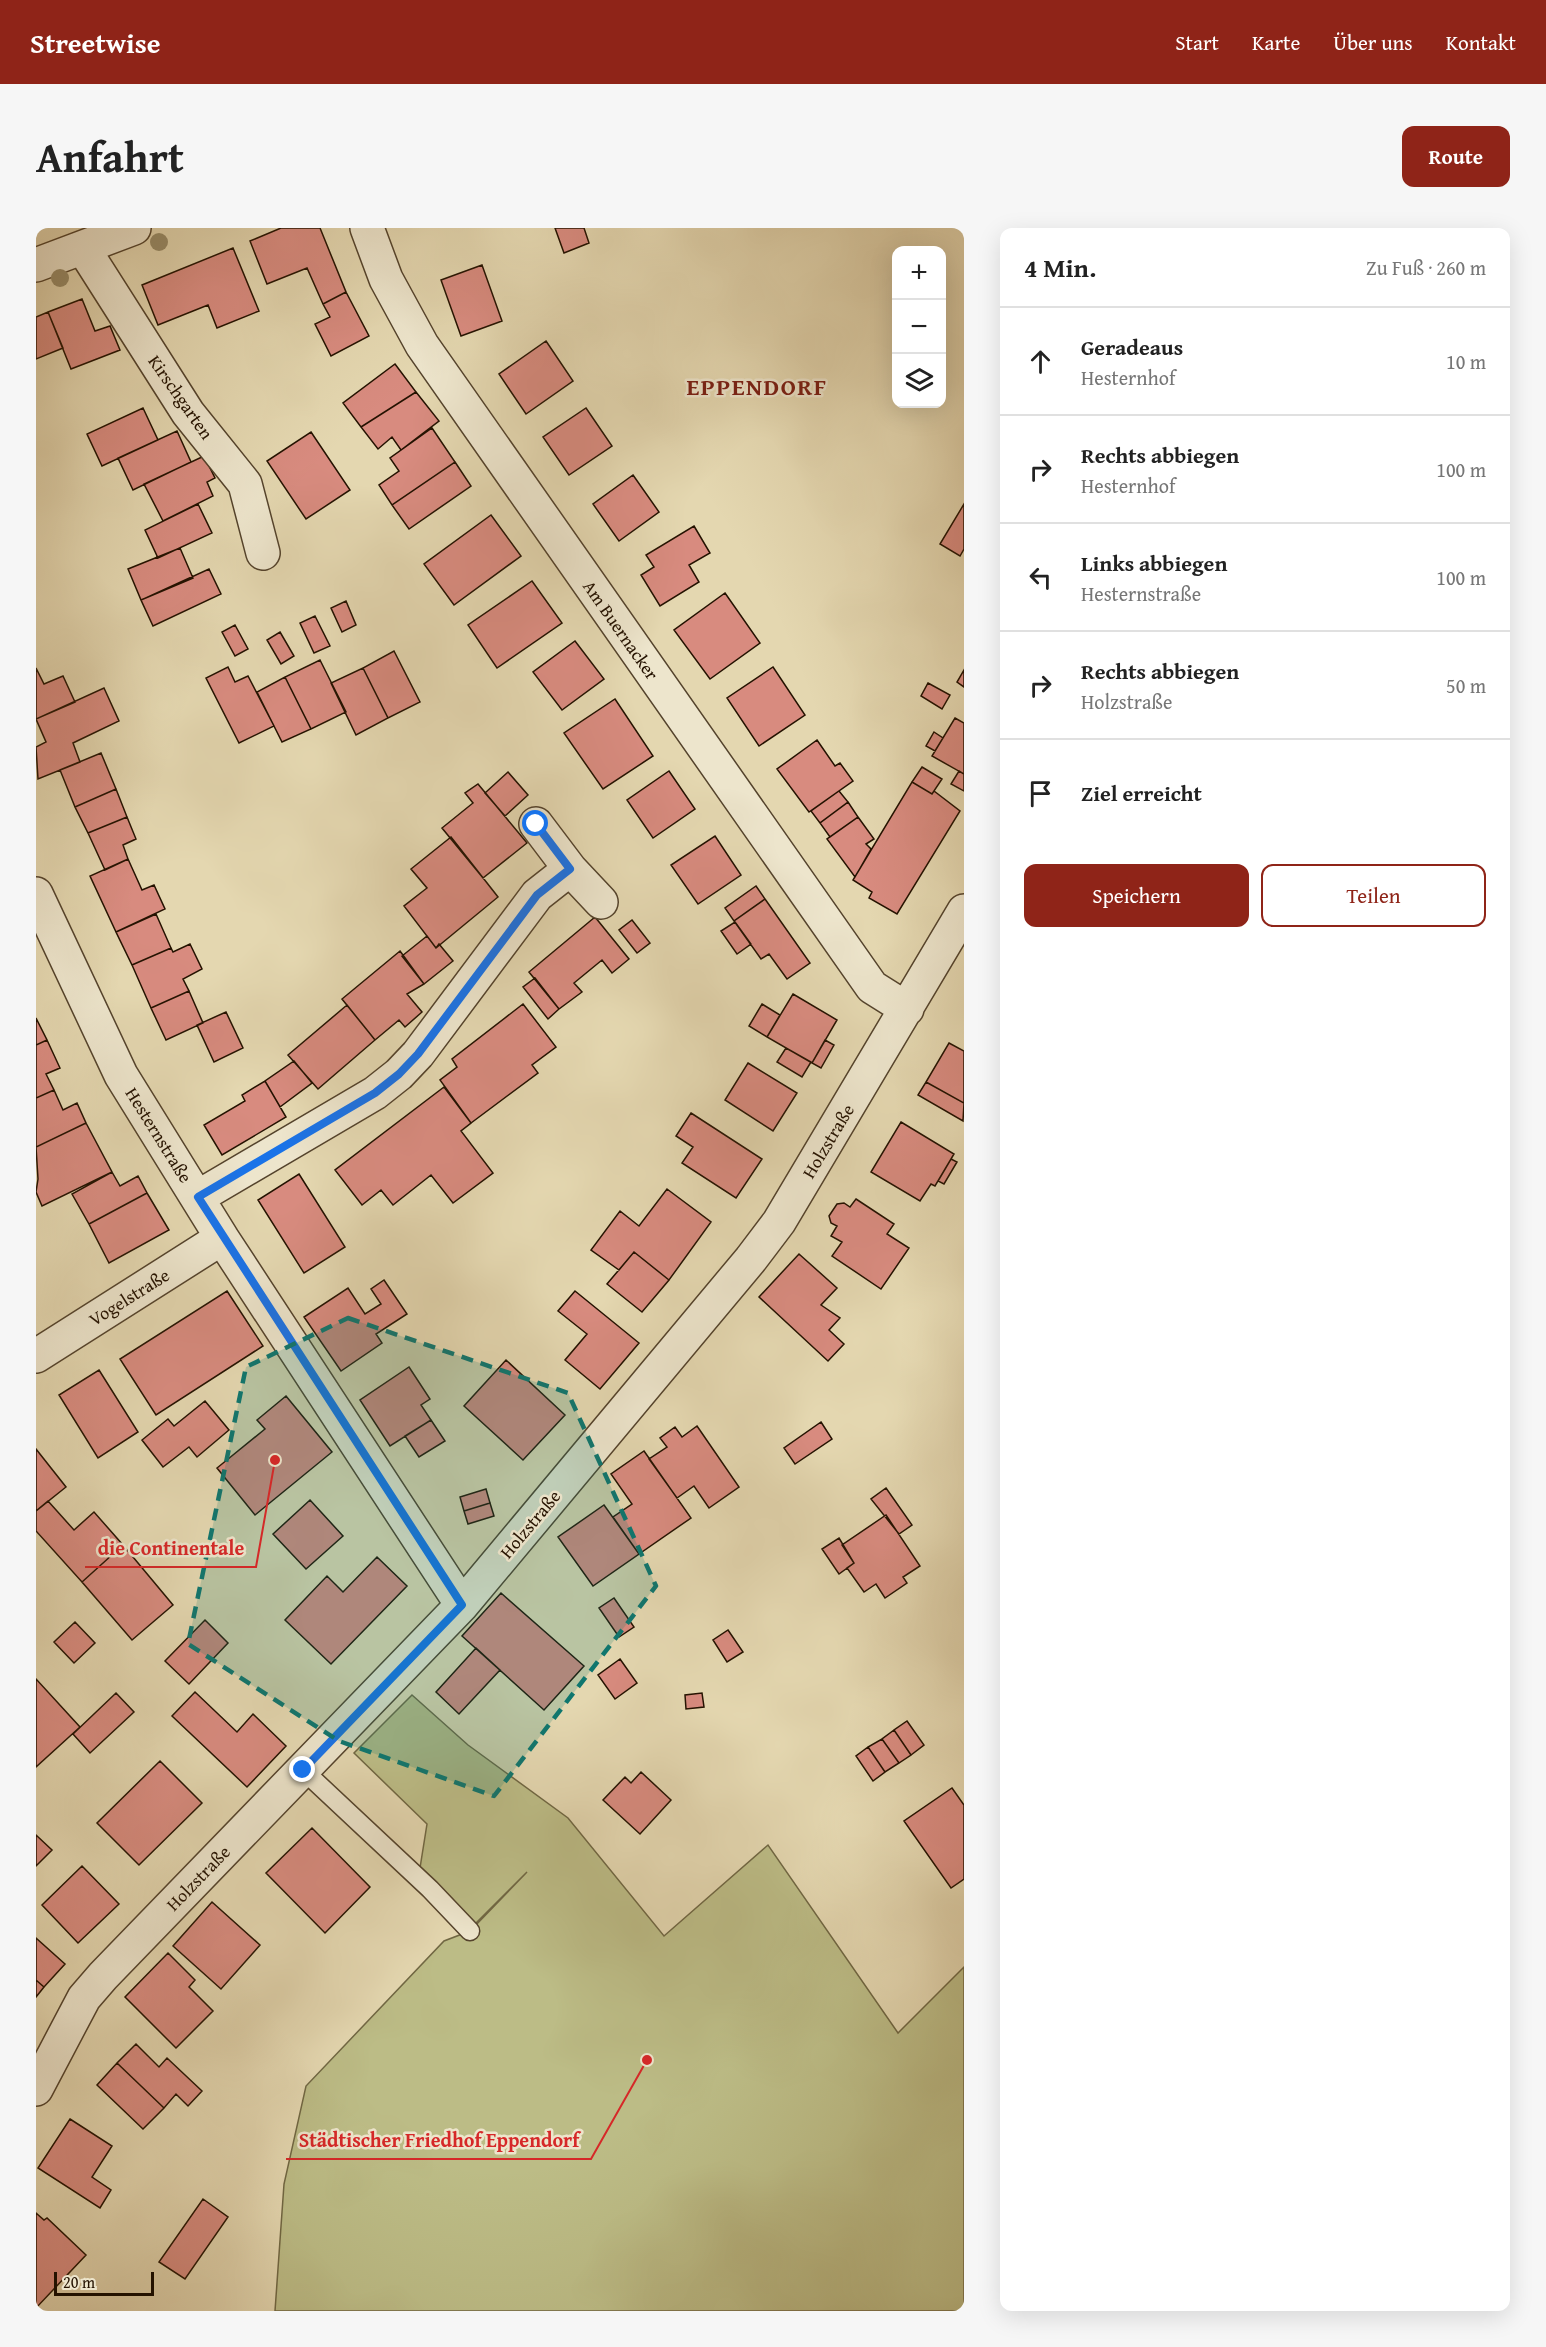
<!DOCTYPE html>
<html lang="de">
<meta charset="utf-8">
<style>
body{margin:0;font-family:"Gentium Book Plus",serif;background:#f6f6f6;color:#222}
.controls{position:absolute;right:18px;top:18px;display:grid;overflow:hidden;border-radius:12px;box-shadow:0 6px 24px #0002}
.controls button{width:54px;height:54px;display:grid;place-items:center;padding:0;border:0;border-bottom:2px solid #e0e0e0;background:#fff;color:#222;font:30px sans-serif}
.scale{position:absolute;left:18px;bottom:15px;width:100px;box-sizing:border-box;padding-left:6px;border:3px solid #241200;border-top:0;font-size:16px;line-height:21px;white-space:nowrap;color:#241200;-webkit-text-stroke:4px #ede5cc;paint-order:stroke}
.stop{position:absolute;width:18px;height:18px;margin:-14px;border:4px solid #1a73e8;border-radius:50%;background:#fff}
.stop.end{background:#1a73e8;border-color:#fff;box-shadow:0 2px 6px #0008}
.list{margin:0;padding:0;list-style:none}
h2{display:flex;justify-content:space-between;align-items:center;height:78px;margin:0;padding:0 24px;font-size:26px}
h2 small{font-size:20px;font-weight:400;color:#767676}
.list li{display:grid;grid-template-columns:39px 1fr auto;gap:18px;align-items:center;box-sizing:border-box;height:108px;padding:0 24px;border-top:2px solid #e0e0e0}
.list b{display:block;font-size:22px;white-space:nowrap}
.list p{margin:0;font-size:20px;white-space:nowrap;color:#767676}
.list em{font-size:20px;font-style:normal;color:#767676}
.actions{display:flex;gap:12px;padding:18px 24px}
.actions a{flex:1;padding:14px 0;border:2px solid #8f2418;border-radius:12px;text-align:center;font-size:21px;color:#8f2418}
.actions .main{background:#8f2418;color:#fff}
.icon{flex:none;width:33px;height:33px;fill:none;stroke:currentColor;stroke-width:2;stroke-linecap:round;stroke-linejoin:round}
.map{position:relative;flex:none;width:928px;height:2083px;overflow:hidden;border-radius:12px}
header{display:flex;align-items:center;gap:36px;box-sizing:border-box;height:84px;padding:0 30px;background:#8f2418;color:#fff}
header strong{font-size:28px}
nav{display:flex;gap:33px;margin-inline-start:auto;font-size:21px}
.intro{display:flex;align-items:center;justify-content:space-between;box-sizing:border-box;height:144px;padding:0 36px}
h1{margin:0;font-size:42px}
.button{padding:15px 27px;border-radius:12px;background:#8f2418;color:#fff;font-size:21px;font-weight:700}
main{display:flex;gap:36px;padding:0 36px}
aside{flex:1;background:#fff;border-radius:12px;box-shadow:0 6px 24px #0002}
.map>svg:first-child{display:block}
.green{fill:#bcbc86;stroke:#706743;stroke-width:1.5}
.building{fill:#d88b7f;stroke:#241200;stroke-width:1.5}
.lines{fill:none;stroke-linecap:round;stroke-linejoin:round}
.lane-casing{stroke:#54432c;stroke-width:21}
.street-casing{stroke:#54432c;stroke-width:36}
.lane{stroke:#ede5cc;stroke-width:18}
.street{stroke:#ede5cc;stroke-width:33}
.tree{fill:#988c69}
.route{stroke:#1a73e8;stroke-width:8}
.marked{fill:#0f766e;fill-opacity:0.2;stroke:#0f766e;stroke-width:4.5;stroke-dasharray:12 8;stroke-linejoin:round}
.labels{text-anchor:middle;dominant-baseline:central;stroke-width:5;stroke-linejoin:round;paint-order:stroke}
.street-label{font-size:18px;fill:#241200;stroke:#ede5cc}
.district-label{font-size:24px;font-weight:bold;letter-spacing:1.5px;fill:#7a1f14;stroke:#ede5cc}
.leader{fill:none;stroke:#d62828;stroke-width:2}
.callout-dot{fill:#d62828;stroke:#ede5cc;stroke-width:2}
.callout-label{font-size:20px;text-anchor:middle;font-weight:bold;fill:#d62828;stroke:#ede5cc;stroke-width:5;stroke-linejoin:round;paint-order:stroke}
</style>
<header>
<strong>Streetwise</strong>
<nav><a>Start</a><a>Karte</a><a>Über uns</a><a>Kontakt</a></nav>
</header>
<div class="intro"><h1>Anfahrt</h1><a class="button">Route</a></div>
<main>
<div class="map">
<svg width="928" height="2083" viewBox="0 0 928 2083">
<rect width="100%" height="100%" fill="#e4d7b0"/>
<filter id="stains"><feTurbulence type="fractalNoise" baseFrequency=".00333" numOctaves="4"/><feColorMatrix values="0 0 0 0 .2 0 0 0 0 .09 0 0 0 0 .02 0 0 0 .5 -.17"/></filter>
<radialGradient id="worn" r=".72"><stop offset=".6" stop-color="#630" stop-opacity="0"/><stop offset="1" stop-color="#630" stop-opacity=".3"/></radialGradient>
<path class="green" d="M376,1467L432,1517L532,1590L628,1708L732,1617L862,1805L928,1739V2083H239L248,1956L270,1858L408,1713L434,1703L491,1644L438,1697L384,1640L391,1596L318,1525Z"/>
<path class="building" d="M245,0H284L310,64L287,76L271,40L231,56L214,13Z
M519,0H548L553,15L528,25Z
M197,20L223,83L181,100L172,77L122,97L106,57Z
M446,37L466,93L425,108L405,52Z
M310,64L333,108L295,128L279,96L294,89L287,76Z
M46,71L59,103L74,98L84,122L35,141L12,84Z
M12,84L27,120L0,131V89Z
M510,113L537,153L490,186L463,146Z
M359,136L380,164L325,199L307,175Z
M380,164L403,193L365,222L356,209L342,221L325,199Z
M107,180L122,212L66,238L51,206Z
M550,180L576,218L533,247L507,209Z
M396,200L419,234L356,277L343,257L363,243L354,230Z
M141,203L155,234L97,262L82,230Z
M275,204L314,262L270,291L231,233Z
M168,228L179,250L171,254L177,268L127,293L108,256Z
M419,234L435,258L373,301L356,277Z
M597,247L623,284L583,313L557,276Z
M162,276L176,305L122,330L109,302Z
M928,276V321L924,328L904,316Z
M455,287L485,328L418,377L388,336Z
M658,298L674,325L653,337L663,354L624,378L605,347L618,339L610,327Z
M144,320L157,350L105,372L92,341Z
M173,341L185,366L117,398L105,372Z
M496,353L526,395L461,440L432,397Z
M689,365L724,415L674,451L638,402Z
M310,373L320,397L306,404L295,380Z
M279,388L294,418L278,425L264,395Z
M199,397L212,421L199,428L186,404Z
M244,404L258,428L245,436L231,412Z
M539,413L568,451L526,482L497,444Z
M358,423L384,474L352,490L327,440Z
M284,432L310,484L275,501L249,449Z
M192,439L199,454L212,448L238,498L203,515L170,450Z
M737,439L769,487L723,518L691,470Z
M0,440L8,456L27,448L39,474L0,491Z
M327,440L352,490L320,507L295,455Z
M928,442V459L921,454Z
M249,449L275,501L246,514L221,464Z
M892,455L914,467L906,481L885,468Z
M68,460L83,493L37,515L44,534L2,551L0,519L10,514L0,491Z
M579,471L617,528L567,561L528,505Z
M919,490L928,495V546L896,528Z
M898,504L907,510L899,523L890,518Z
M781,512L799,538L804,535L817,553L773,584L741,541Z
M65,525L80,561L39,579L24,542Z
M886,539L906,551L896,566L876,554Z
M633,543L659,581L617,610L591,572Z
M923,543L928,546V563L915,556Z
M472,544L492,567L469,588L449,565Z
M876,554L896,566L898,563L924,583L861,686L833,670L836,664L817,652Z
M442,556L491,615L447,650L406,600L437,575L429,565Z
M80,561L91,589L52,605L39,579Z
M803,563L812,574L784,595L775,583Z
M812,574L822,589L794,609L784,595Z
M91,589L100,611L87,617L92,631L69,642L52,605Z
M822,589L838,611L830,616L835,621L819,649L791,611Z
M679,608L705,647L662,676L635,637Z
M415,609L462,669L400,720L368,678L391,660L375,641Z
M92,631L106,662L118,657L129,681L80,704L54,648Z
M720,658L729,671L698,693L689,680Z
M729,671L774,735L751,751L733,726L725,731L698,693Z
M120,686L135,720L96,737L80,704Z
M559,689L593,731L576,745L566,732L538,755L546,764L523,781L493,744Z
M596,692L614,715L601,725L583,702Z
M699,694L715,716L701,726L685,703Z
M391,708L400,720L403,716L417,733L388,756L366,728Z
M154,716L166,741L147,751L153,763L115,780L96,737L135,720L137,724Z
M364,723L388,756L371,766L386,784L369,799L363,792L339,812L306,771Z
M499,750L523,781L512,791L487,759Z
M153,763L167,795L130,812L115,780Z
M757,766L801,792L776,835L731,809Z
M487,776L520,819L496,837L502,845L435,895L404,852L421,839L416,831Z
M726,776L744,787L731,809L713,798Z
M311,777L339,812L282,861L252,827Z
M190,784L207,820L178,834L161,797Z
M0,790L11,812L0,817Z
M11,812L24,840L10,846L18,862L0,870V817Z
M789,812L798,817L785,840L776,835Z
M913,815L928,823V875L890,854Z
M750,820L775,834L766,849L741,834Z
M258,833L276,855L244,879L229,853Z
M712,835L761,865L737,903L689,872Z
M229,853L250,889L186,927L168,897L209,873L206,867Z
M890,854L928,875L927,893L882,867Z
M408,859L435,895L425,903L457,945L417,975L395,947L357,977L345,962L326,977L299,942Z
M18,862L27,882L41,875L50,895L0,919V870Z
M655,885L726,931L700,970L646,935L657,919L640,908Z
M865,894L918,926L899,958L895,956L884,973L835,944Z
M50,895L76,944L6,978L0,964L2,951L0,919Z
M915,931L921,934L908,956L902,953Z
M76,944L84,958L102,948L111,965L53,996L36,966Z
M263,946L309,1019L268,1045L222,972Z
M631,961L675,994L633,1052L598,1024L583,1042L555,1022L584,983L603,998Z
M111,965L133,1002L73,1035L53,996Z
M820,971L858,996L851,1006L873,1020L845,1061L796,1028L806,1014L795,1008L801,998L795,995L793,988L801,976L808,975L814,979Z
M598,1024L633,1052L606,1084L571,1056Z
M763,1026L801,1060L785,1077L804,1090L793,1102L808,1116L792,1133L723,1069Z
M348,1052L371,1086L340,1106L346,1115L305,1143L268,1089L312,1060L329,1086L345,1076L335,1061Z
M191,1063L227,1118L120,1187L84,1131Z
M539,1063L603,1115L564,1161L529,1132L551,1106L522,1083Z
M470,1132L529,1187L487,1232L428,1178Z
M373,1139L394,1171L385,1177L395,1192L354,1218L324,1172Z
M63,1142L102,1204L62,1230L23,1167Z
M250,1168L296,1224L219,1287L181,1240L229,1201L221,1192Z
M169,1173L193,1202L161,1229L153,1219L127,1239L106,1212L132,1191L138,1198Z
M395,1192L409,1213L383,1229L369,1208Z
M785,1194L796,1211L759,1236L748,1220Z
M661,1198L703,1259L673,1280L658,1258L641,1270L613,1231L631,1219L624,1210L639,1199L646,1209Z
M0,1221L30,1259L0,1283Z
M608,1223L655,1290L603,1326L577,1289L596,1276L575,1246Z
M850,1260L876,1297L863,1306L835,1271Z
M450,1261L454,1275L428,1283L424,1269Z
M274,1272L307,1308L270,1341L237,1306Z
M12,1273L38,1302L58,1284L87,1317L46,1354L0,1303V1283Z
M454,1275L458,1288L432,1296L428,1283Z
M568,1277L603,1326L557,1358L522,1309Z
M850,1287L884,1338L867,1349L871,1355L849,1370L840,1356L828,1364L811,1340L818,1335L806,1317Z
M803,1310L818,1335L803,1346L786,1321Z
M87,1317L137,1377L96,1412L46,1354Z
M341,1329L371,1358L295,1436L249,1392L291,1348L307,1364Z
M465,1365L548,1438L508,1482L426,1408Z
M578,1370L598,1399L583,1409L563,1380Z
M169,1392L192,1415L153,1456L129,1433Z
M39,1394L59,1415L38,1435L18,1414Z
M692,1402L707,1424L691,1434L677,1412Z
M440,1420L464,1442L423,1486L400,1464Z
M584,1431L601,1455L579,1471L562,1447Z
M0,1451L44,1499L0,1539Z
M159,1464L201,1504L217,1486L250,1518L211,1559L136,1488Z
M80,1465L98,1484L54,1525L37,1506Z
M666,1465L668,1479L650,1481L649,1467Z
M871,1493L888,1517L875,1527L858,1502Z
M858,1502L875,1527L863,1535L846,1511Z
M846,1511L863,1535L849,1544L832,1519Z
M832,1519L849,1544L837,1553L820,1528Z
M124,1533L166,1575L103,1637L61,1595Z
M605,1544L635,1572L604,1606L567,1572L589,1549L595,1555Z
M916,1560L928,1577V1651L915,1660L868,1593Z
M276,1600L334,1659L289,1705L230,1645Z
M0,1607L16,1622L0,1638Z
M46,1638L83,1676L42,1715L6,1677Z
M176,1674L224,1717L185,1761L137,1718Z
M0,1710L29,1736L8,1759L0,1752Z
M132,1725L159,1752L153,1759L177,1783L140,1820L89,1769Z
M0,1752L8,1759L0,1769Z
M100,1816L123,1839L131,1830L166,1863L152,1878L140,1866L128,1880L81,1835Z
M81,1835L128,1880L107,1901L61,1857Z
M34,1891L76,1918L56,1949L75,1962L64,1980L2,1940Z
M167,1971L192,1989L149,2051L123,2034Z
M0,1985L8,1992L11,1990L50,2027L0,2080Z"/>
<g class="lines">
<g class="lane-casing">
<path id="lane" d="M267,1542L394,1661L434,1703"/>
</g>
<g class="street-casing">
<path id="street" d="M331,0L350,51L386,117L836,759L871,781
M47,20L152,185L209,256L227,325
M0,37L98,0
M534,641L565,674
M0,666L85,847L186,1010L426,1377
M162,969L339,865L363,846L382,826L501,667L534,641L500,596
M0,1128L186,1010
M0,1861L48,1770L67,1748L426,1377L715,1031L743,994L928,683"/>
</g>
<use href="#lane" class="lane"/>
<use href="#street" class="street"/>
</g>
<g class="tree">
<circle cx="123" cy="14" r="9"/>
<circle cx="24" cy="50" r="9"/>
</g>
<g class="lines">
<path class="route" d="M267,1542L426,1377L162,969L339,865L363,846L382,826L501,667L534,641L500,596"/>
</g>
<path class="marked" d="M312,1090L532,1165L620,1358L458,1568L303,1513L152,1416L210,1139Z"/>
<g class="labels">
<g class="street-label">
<text transform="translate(145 169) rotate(55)">Kirschgarten</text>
<text transform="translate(585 402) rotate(55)">Am Buernacker</text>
<text transform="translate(123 907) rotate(58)">Hesternstraße</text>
<text transform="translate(792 913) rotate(-59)">Holzstraße</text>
<text transform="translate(93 1069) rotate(-32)">Vogelstraße</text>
<text transform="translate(494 1296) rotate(-50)">Holzstraße</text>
<text transform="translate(162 1650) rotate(-46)">Holzstraße</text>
</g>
<g class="district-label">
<text x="721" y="158">EPPENDORF</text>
</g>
</g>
<path class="leader" d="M239 1232L220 1339H49M611 1832L555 1931H250"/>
<g class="callout-dot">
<circle cx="239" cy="1232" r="6"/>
<circle cx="611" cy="1832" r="6"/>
</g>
<g class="callout-label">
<text x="135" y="1327">die Continentale</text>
<text x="403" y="1919">Städtischer Friedhof Eppendorf</text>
</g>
<rect width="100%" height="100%" filter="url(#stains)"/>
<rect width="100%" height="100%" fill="url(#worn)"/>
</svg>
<div class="controls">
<button>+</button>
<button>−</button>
<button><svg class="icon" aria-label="layers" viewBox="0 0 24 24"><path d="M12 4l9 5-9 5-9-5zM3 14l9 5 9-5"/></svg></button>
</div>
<div class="scale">20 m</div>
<div class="stop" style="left:500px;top:596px"></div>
<div class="stop end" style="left:267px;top:1542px"></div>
</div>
<aside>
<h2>4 Min.<small>Zu Fuß · 260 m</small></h2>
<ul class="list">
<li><svg class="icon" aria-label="ahead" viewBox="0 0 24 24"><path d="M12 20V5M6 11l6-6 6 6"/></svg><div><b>Geradeaus</b><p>Hesternhof</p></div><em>10 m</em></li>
<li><svg class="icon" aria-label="right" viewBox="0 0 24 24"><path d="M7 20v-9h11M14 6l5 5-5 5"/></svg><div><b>Rechts abbiegen</b><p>Hesternhof</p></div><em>100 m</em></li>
<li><svg class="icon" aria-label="left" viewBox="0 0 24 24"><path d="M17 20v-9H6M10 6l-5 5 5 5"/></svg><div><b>Links abbiegen</b><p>Hesternstraße</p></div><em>100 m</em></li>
<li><svg class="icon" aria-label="right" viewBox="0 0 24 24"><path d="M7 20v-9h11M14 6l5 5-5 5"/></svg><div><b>Rechts abbiegen</b><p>Holzstraße</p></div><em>50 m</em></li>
<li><svg class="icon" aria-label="arrive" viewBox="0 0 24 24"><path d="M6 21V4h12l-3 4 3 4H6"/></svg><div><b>Ziel erreicht</b></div></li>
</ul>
<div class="actions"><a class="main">Speichern</a><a>Teilen</a></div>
</aside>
</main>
